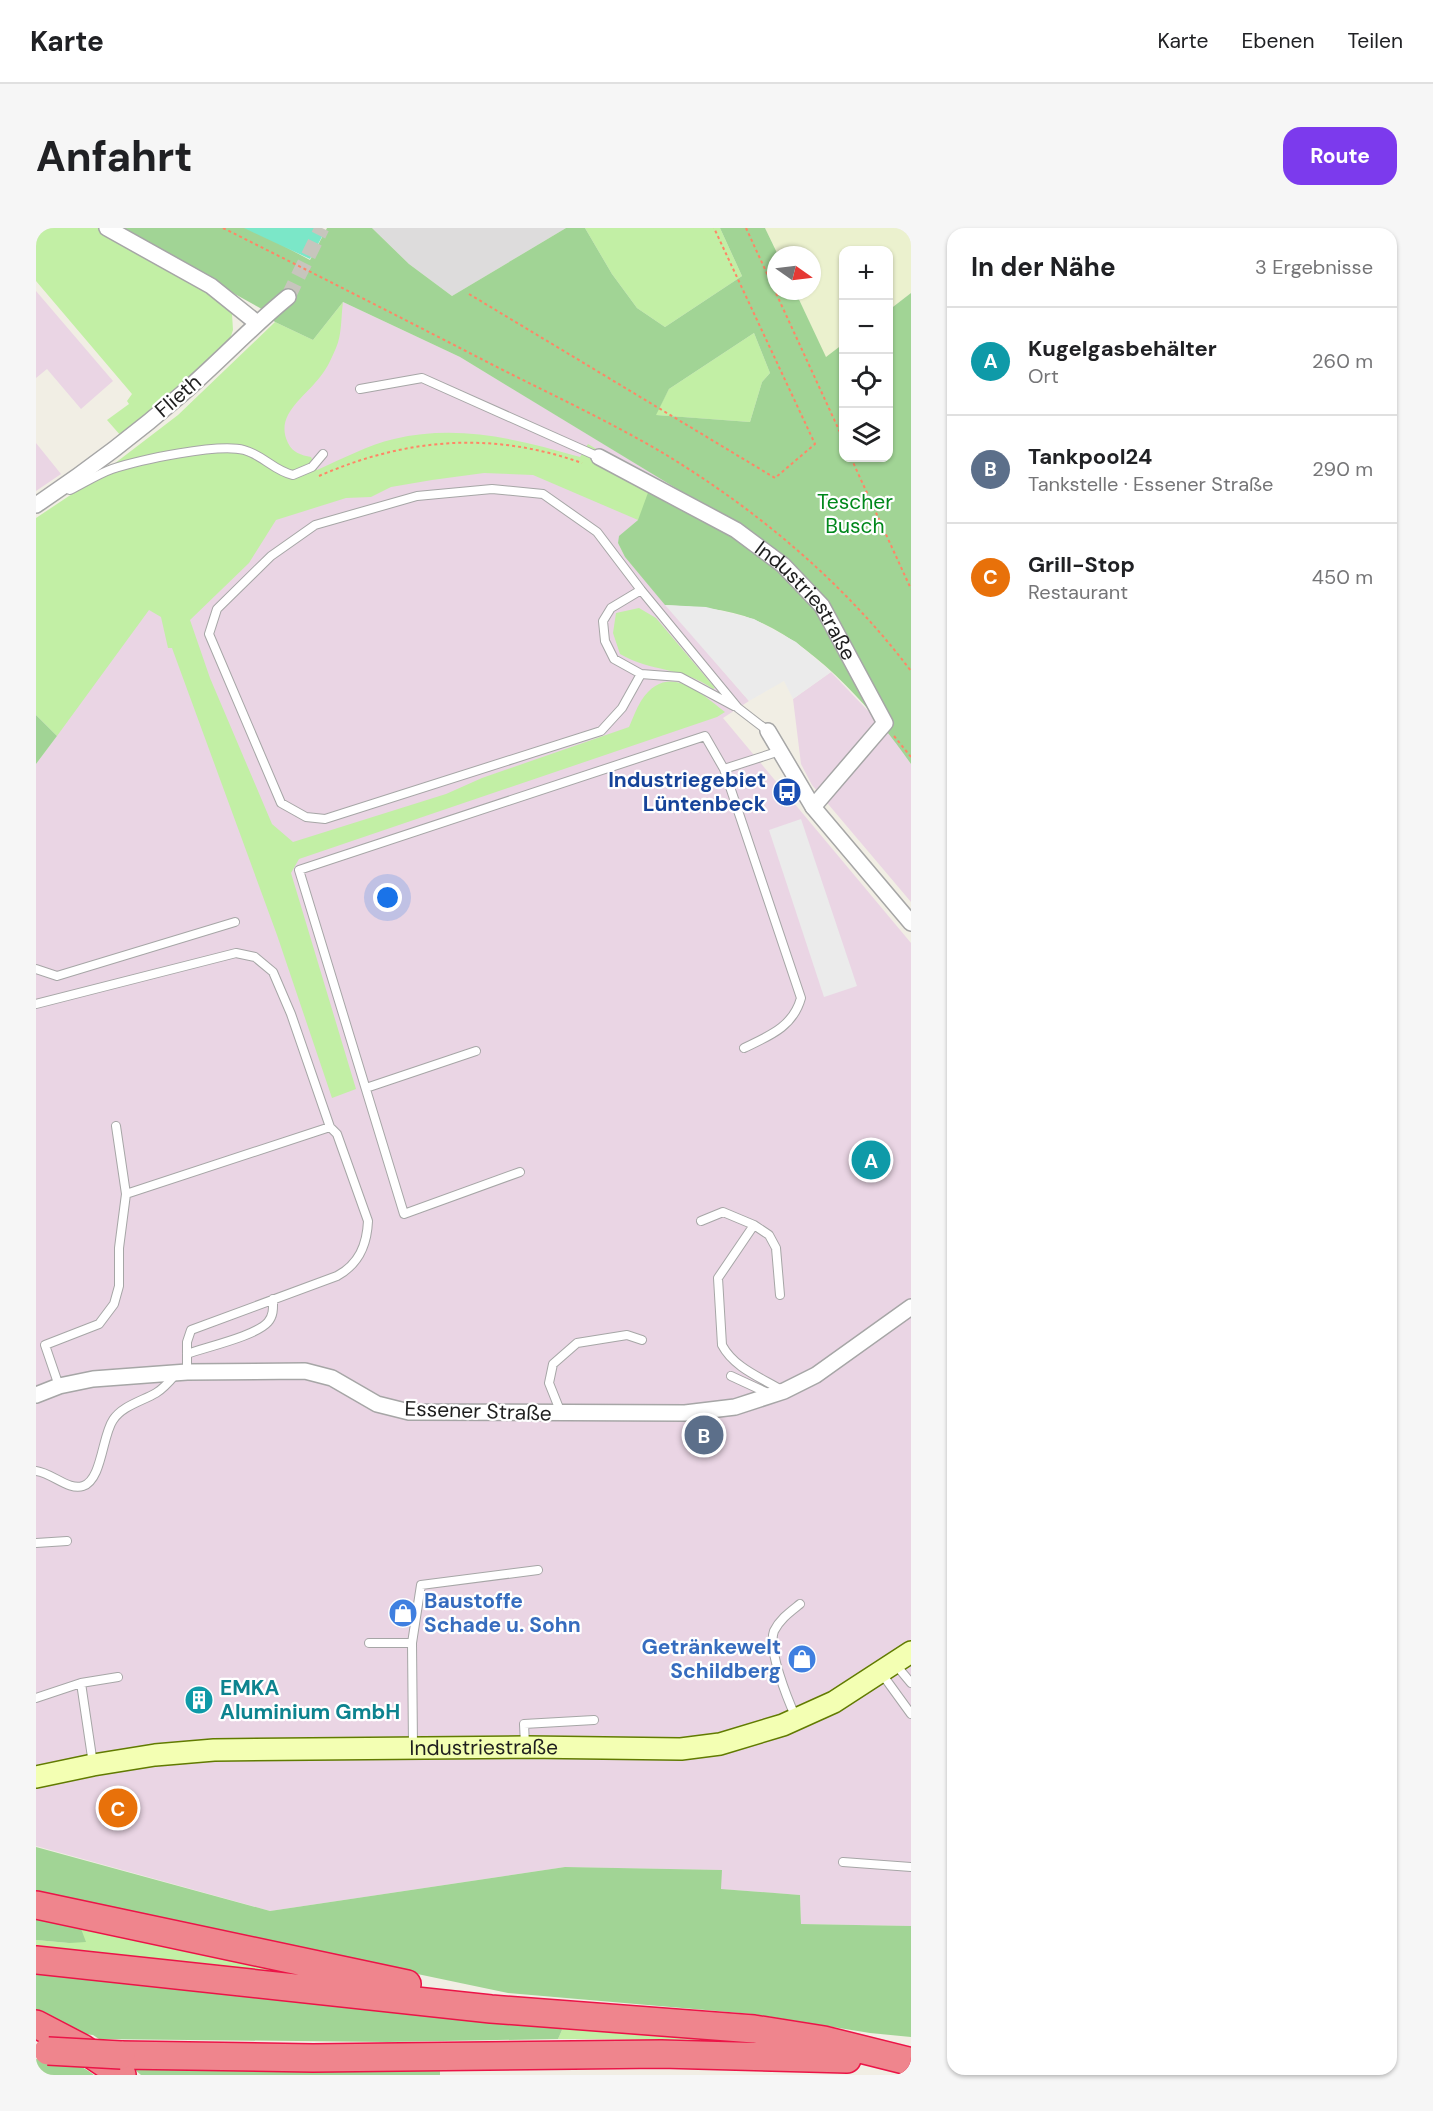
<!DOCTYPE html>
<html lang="de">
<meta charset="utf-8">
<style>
body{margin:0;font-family:"DM Sans",sans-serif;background:#f6f6f6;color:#202124}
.controls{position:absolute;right:18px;top:18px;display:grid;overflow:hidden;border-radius:12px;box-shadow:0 2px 4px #0004}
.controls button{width:54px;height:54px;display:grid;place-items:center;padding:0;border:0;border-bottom:2px solid #e0e0e0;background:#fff;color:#202124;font:30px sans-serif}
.compass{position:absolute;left:731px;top:18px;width:54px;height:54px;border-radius:50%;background:#fff;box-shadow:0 2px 4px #0004;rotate:104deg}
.you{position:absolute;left:352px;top:670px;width:21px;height:21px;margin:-15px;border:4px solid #fff;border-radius:50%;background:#1a73e8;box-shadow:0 0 0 9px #1a73e833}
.badge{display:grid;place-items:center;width:39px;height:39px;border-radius:50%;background:#7c3aed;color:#fff;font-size:20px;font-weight:700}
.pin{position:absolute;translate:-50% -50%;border:3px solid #fff;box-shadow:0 2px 6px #0006}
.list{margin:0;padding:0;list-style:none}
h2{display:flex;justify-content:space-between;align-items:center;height:78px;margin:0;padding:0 24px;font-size:26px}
h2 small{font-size:20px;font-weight:400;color:#757577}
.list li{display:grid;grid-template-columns:39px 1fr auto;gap:18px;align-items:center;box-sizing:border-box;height:108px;padding:0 24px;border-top:2px solid #e0e0e0}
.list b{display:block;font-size:22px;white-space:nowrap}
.list p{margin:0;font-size:20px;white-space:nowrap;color:#757577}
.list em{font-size:20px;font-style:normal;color:#757577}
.icon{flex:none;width:33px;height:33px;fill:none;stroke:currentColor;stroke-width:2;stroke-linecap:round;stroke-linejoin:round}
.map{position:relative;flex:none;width:875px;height:1847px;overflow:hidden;border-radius:18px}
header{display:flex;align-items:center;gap:36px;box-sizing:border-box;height:84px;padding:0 30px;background:#fff;border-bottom:2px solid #e0e0e0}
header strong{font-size:28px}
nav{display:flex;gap:33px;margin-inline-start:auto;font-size:21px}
.intro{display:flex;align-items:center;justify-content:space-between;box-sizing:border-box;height:144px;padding:0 36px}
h1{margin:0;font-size:42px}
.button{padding:15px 27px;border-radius:18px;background:#7c3aed;color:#fff;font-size:21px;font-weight:700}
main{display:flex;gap:36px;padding:0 36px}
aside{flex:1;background:#fff;border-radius:18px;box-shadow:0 2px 4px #0004}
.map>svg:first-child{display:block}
.residential{fill:#dddcdc}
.industrial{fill:#ead5e4}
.farmland{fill:#ebf1ce}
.grass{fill:#c2efa5}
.forest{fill:#a1d495;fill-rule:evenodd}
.pitch{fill:#7be7c8}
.parking{fill:#ebebeb}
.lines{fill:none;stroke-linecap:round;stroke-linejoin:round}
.street-tunnel{stroke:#c7c5bd;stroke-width:15;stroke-dasharray:15 8;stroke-linecap:butt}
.lane-casing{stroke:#a6a6a6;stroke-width:10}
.street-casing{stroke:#a6a6a6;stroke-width:18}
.secondary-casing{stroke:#617b00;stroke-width:24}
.highway-casing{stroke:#eb1447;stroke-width:30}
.path{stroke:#ff8666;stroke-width:2;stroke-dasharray:3 3;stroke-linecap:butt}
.lane{stroke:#fff;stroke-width:8}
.street{stroke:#fff;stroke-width:15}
.secondary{stroke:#f3ffb3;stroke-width:21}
.highway{stroke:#ef858d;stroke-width:27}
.highway-bridge-casing{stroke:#eb1447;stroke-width:30;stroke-linecap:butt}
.highway-bridge{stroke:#ef858d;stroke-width:27}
.labels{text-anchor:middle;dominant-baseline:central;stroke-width:4.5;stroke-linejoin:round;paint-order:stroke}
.street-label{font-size:21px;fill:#1f1f1f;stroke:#fff}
.park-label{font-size:21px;fill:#01881b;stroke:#fff}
.transit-label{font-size:21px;font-weight:bold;fill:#164399;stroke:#fff;text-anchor:end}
.shop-label{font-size:21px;font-weight:bold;fill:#366cbe;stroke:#fff;text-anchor:start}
.culture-label{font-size:21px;font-weight:bold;fill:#0d838f;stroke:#fff;text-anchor:start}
</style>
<header>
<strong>Karte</strong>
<nav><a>Karte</a><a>Ebenen</a><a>Teilen</a></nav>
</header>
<div class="intro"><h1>Anfahrt</h1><a class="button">Route</a></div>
<main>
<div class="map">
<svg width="875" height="1847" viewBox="0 0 875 1847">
<rect width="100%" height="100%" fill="#f1eee4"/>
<path class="residential" d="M336,0H530L416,68L373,36Z"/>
<path class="industrial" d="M0,63L77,153L45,181L11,141L0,150Z
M307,74L424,129L693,292H602L584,308L582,315L589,329L713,473L687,490L875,715V1698L765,1696L764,1667L684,1661L685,1642L529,1639L234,1683L0,1618V536L21,508L1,485L212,215Z
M0,215L25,246L0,263Z
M795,444L854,506L875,536V674L776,557L765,536L757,471Z"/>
<path class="farmland" d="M729,0H875V65L853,82L852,22H808L807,116L790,130L759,63H776V27H742Z"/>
<path class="grass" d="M0,0H64L185,73L196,86L197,102L193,114L147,161L85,208L71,192L93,176L91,173L96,166L0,53Z
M549,0H684L706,48L629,99L601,80L576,46Z
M307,74C305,88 306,107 300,120C296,129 291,141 284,149C269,169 238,187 252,215C257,225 265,227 275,229L281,242C306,231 332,217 358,211C423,196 481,211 544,229L552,216L609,250L693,292H602L497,247L448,245L396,252L355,259L335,269L310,270L240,292L213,335L154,392L174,450L236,596L257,614L410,566L446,550L593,499C597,490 600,481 605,473C631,433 663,464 689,484L681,489L263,631L255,645L320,861L296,870L241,707L136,420H132L125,389L113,382L21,508L0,487V290L57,252L142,187L239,94L277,112Z
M718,105L734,145L726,154L714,194L619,187L633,161Z
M603,380L620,390L679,460L677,461C647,439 614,444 584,426L577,405L580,385Z
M44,1698L352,1757L0,1720V1712L33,1715Z
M523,1793L718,1812L522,1811L526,1802Z"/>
<path class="forest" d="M88,0H214L274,32L291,0H336L373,36L416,68L530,0H549L576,46L601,80L629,99L706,48L684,0H729L742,27H740V63H759L790,129L807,116L808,230H852L853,82L875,65V536C838,483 780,417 719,392C691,380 659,379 629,377L589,329L582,315L583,308L602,292L613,262L689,290L424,129L307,74L277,112L239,94L224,80L168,49ZM718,105L734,145L726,154L714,194L620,187L633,161Z
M0,487L21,508L0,536Z
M0,1619L234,1683L529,1639L686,1642L685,1661L764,1667L765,1696L875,1698V1809L834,1805L716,1786L472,1765L0,1666Z
M0,1690L44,1698L50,1714L33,1715L0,1712Z
M0,1737L523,1793L526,1802L522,1811L351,1814L63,1811L57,1807L37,1805L0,1785Z
M0,1831C23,1833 39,1832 58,1847H0Z
M404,1838V1847H105L98,1841Z"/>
<path class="pitch" d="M208,0H284L288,5L274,31Z"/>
<path class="parking" d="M629,377L670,379L718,391L760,414L795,444L757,471L748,453L713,473Z
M765,591L821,758L788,769L733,602Z"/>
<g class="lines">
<path class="street-tunnel" d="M252,69L286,0"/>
<g class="lane-casing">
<path id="lane" d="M324,161L386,150L563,229
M28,260L34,262C48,255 62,246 76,241C103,232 182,215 208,222C227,227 238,243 257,247L276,239L287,226
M605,362L575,380L567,393L569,413L578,431L605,446L644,449L698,478
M605,446L586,480L565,503L289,591L270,589L245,575L173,406L181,381L235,328L279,297L381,268L456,261L507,266L561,304L605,362L702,480L732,503
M688,541L765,770C757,799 733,808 708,820
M0,741L21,748L199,694
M0,776L200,725L219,729L237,744L255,786L294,899L301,906L332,993C331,1017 323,1036 301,1048L155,1102L151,1114V1144
M330,860L440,823
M80,898L90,966
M484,944L368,986L263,642L669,508L688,541L744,523
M665,993L687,984L718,997L682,1050L686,1117C698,1140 726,1150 747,1163
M718,997L733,1007L740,1020L744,1067
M151,1126C170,1119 220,1108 232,1094C238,1087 237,1079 237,1071
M695,1148L734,1166
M23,1158L9,1117L63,1096L78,1076L83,1058V1020L90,966L294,899
M525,1185L513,1155L517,1136L541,1115L591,1107L606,1112
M0,1243C16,1245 33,1263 47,1258C66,1252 66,1208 77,1192C86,1178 106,1173 120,1165C127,1161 134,1153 140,1146
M0,1315L31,1313
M333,1415H376
M860,1437L875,1455
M846,1446L875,1486
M0,1470L45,1455
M760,1490C752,1472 731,1421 738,1403C744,1391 754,1384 764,1376
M489,1517L488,1496L558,1492
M377,1519L376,1415L385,1357L502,1342
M57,1536L45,1455L82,1449
M807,1634L875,1639"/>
</g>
<g class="street-casing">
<g id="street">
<path d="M71,0L175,58L221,95"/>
<path id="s1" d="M563,229L700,302L747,337L786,378L849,495L777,579"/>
<path d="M0,277C51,243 100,206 147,165C183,134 215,99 252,69"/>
<path d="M732,503L777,579L875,695"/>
<path d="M0,1167L23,1158L57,1151L151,1144L269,1143L296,1150L341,1176L373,1184L649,1185L699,1179L748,1163L780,1147L875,1079"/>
</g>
</g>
<g class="secondary-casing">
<g id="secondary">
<path id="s2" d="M0,1549L57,1537L119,1527L178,1522L490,1519L645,1521L684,1516L747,1497L798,1474L875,1424"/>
</g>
</g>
<g class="highway-casing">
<path id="highway" d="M0,1677L371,1756
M0,1732L455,1781L718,1801L788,1812L872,1833
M0,1796L46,1820L86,1847
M85,1827L277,1830L625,1826L811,1831"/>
</g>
<path class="path" d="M187,0C277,45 366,90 455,136C514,166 575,194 632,228C725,285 809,356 875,443
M710,0L808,213
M433,66L739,250L779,216L678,0
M815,230L875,361
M283,248C370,210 456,203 546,235
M858,508L875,529"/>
<use href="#lane" class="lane"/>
<use href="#street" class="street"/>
<use href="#secondary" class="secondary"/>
<use href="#highway" class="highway"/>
<g class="highway-bridge-casing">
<path id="highway-bridge" d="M12,1823L85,1827"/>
</g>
<use href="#highway-bridge" class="highway-bridge"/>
</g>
<defs>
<g id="bus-disc" transform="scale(1.5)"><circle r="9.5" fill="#1a4fb4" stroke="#fff"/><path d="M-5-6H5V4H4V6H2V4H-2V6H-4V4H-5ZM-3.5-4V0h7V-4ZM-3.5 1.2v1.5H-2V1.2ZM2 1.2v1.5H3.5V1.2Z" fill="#fff"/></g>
<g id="shop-disc" transform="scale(1.5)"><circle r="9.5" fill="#3f7fe0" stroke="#fff"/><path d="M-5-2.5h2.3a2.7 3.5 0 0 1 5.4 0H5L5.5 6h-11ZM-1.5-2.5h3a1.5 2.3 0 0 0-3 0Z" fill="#fff"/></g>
<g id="building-disc" transform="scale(1.5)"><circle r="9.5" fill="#0f9aa8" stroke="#fff"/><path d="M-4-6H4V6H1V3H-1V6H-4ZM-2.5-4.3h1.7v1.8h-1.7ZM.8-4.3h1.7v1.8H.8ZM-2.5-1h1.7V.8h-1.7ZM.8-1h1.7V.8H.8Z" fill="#fff"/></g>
</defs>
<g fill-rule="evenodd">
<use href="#bus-disc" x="751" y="564"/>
<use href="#shop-disc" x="367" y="1385"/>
<use href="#shop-disc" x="766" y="1431"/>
<use href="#building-disc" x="163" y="1472"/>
</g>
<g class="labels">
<g class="street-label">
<text transform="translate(142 168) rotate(-41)">Flieth</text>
<text stroke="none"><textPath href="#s1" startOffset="256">Industriestraße</textPath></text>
<text transform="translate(442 1183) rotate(2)">Essener Straße</text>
<text stroke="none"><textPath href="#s2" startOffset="450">Industriestraße</textPath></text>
</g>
<g class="park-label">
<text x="819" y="274">Tescher<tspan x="819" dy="24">Busch</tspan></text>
</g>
<g class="transit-label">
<text x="730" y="552">Industriegebiet<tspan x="730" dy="24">Lüntenbeck</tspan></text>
</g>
<g class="shop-label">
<text x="388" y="1373">Baustoffe<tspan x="388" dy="24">Schade u. Sohn</tspan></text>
<text x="745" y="1419" text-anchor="end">Getränkewelt<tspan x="745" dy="24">Schildberg</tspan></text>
</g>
<g class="culture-label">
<text x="184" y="1460">EMKA<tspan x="184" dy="24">Aluminium GmbH</tspan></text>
</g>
</g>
</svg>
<div class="controls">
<button>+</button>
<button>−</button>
<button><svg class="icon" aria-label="locate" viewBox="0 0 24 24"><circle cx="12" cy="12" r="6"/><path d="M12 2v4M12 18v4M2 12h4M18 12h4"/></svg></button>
<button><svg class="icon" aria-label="layers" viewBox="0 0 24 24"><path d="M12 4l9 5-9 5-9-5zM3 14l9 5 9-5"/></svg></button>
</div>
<svg class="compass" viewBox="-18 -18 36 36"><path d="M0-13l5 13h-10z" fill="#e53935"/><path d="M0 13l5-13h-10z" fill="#757577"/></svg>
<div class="you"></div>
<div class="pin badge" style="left:835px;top:932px;background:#0f9aa8">A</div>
<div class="pin badge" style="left:668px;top:1207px;background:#5c6f8a">B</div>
<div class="pin badge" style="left:82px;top:1580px;background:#e8710a">C</div>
</div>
<aside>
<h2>In der Nähe<small>3 Ergebnisse</small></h2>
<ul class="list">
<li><span class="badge" style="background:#0f9aa8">A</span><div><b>Kugelgasbehälter</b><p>Ort</p></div><em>260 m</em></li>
<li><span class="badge" style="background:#5c6f8a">B</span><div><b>Tankpool24</b><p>Tankstelle · Essener Straße</p></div><em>290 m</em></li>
<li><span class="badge" style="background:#e8710a">C</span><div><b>Grill-Stop</b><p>Restaurant</p></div><em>450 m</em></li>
</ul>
</aside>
</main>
